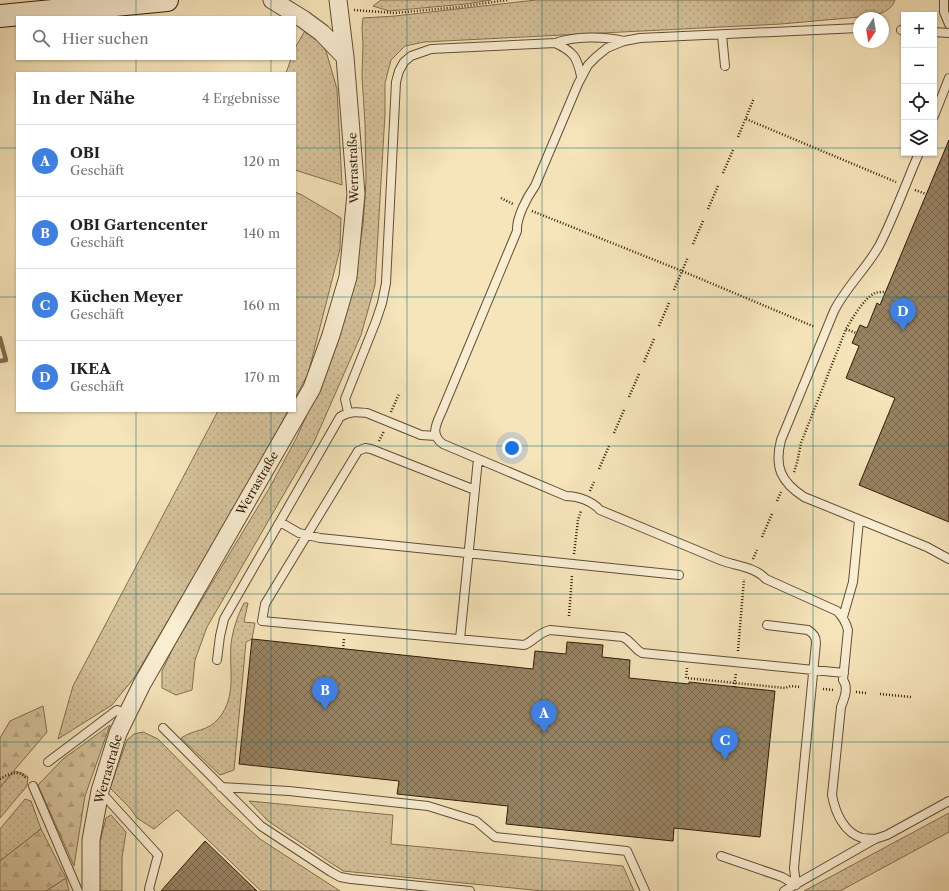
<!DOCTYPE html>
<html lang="de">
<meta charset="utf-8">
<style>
body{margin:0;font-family:"Libre Caslon Text",serif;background:#f6f6f6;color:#202124}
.controls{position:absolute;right:12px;top:12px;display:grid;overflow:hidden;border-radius:0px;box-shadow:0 1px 3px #0004}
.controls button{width:36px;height:36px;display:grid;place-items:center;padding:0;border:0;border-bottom:1px solid #e0e0e0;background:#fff;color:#202124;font:20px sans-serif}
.compass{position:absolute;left:853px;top:12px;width:36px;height:36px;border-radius:50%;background:#fff;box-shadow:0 1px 3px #0004;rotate:192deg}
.you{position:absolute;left:512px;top:448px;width:14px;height:14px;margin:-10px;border:3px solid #fff;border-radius:50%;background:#1a73e8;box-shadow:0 0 0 6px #1a73e833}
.badge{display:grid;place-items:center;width:26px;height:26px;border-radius:50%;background:#111827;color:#fff;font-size:13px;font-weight:700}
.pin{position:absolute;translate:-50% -33px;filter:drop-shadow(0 1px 2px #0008)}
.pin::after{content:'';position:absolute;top:21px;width:14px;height:12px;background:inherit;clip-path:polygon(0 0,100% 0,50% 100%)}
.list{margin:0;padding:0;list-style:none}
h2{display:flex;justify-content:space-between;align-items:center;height:52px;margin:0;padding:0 16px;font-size:17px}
h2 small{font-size:13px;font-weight:400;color:#757577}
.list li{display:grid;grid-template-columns:26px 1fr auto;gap:12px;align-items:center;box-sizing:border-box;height:72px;padding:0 16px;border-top:1px solid #e0e0e0}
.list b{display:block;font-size:15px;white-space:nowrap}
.list p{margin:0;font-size:13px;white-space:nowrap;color:#757577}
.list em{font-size:13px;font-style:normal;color:#757577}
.icon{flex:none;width:22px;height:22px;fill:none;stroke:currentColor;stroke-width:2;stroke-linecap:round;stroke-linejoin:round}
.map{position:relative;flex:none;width:949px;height:891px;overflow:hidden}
.search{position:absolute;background:#fff;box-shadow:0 1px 3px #0004;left:16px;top:16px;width:280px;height:44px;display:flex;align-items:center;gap:10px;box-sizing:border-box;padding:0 14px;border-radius:0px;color:#757577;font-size:15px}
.panel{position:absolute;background:#fff;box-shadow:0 1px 3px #0004;left:16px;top:72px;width:280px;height:340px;border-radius:0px}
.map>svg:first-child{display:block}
.grass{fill:url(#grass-dots);stroke:#846e50}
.forest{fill:url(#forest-firs);stroke:#846e50}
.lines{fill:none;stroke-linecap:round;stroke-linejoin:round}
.stream{stroke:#806b4d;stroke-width:4.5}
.building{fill:url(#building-cross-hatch);stroke:#331b06}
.service-casing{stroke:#644d33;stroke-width:10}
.minor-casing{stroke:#644d33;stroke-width:19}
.secondary-casing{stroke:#331b06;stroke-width:24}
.path{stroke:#331b06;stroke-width:2.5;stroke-dasharray:1 2;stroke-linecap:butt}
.service{stroke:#f9edd2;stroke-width:8}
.minor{stroke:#f9edd2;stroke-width:17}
.secondary{stroke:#f9edd2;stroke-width:22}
.grid{fill:none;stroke:#0f766e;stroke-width:1;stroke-opacity:0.55}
.labels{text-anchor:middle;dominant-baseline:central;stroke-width:3;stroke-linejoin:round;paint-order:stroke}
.street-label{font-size:12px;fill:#331b06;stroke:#f9edd2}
</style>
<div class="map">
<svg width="949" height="891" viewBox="0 0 949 891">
<defs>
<pattern id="grass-dots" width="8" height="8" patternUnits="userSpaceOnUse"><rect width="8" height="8" fill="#d5c29b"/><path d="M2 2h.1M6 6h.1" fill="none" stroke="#b7a684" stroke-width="1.8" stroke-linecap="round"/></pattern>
<pattern id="forest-firs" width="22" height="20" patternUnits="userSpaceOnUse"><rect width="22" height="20" fill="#d5c29b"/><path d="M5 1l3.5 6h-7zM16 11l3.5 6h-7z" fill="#b7a684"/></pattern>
<pattern id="building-cross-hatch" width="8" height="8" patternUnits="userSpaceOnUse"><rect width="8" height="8" fill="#988464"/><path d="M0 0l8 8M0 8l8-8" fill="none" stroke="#7d6b50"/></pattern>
</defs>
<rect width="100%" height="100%" fill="#f6e4ba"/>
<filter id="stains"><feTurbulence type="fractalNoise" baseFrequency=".005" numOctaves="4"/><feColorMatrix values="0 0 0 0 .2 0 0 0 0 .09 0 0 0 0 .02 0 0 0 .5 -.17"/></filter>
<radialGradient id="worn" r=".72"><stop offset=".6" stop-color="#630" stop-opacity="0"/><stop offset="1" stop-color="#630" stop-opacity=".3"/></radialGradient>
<path class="grass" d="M381,0H491L466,4L389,11L373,6Z
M536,0H895C892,10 881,14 871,16L781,24L424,42L405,46L391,60L385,83V114L375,285L361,335L314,442L207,627L195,660L192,690L176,695L162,688V671L175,644L270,487L296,439L318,390L357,262L363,225L366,181L365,124L362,76L363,45L362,28L363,18L395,16Z
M306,29L317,39L326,51L337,89L342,185L295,170V73H286L291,59H295V48Z
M295,192L302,195L341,218L340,249L308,374L295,398Z
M218,411H288L237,504L134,678L112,705L58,739L73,686Z
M244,603H248L244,622L255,623L252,639L246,642L234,770L220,775L181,738C194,729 208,732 219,718C237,696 229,670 231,644C233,629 237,617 244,603Z
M143,732L158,739L227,809L260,839L340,891H261L177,810L154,829L137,818L129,807L110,788L127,740L134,734Z
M14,771L22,773L28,777L27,786L0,818V787Z
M25,799L31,801L41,829L0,861V829Z
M249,801L393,815L391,844L623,866L634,891H543L343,871L268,821Z
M949,813V832L840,891H804Z
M111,815L126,832L122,858V891H98L100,841L106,818Z
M66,878L69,891H46Z"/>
<path class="forest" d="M43,706L47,732L0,787V738L10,721Z
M110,725L85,796L74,866L38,785L63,759Z
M41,829L66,878L46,891H0V861Z"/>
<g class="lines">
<path class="stream" d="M0,338L6,360L0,361"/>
</g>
<path class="building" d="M949,140V522L859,485L895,398L846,378L859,346L852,343L860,325L867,328L877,303L880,305Z
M252,639L533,669L535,651L566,654L567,642L603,645L602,657L630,660L629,678L689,684V682L775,691L760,837L674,828L673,841L506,824L508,806L397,794L399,781L239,764Z
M205,841L257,891H161Z"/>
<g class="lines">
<g class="service-casing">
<path id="service" d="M944,0V12L949,24
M859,28L640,38L624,41L607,48L596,57L588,65L578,84L535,186C527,197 516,218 517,231L442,411C436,424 430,435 443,444L566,496C578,496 592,501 600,510L720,560C735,566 754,566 766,579L837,611C843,617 846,622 848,630L843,680C849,688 844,699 841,707L832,795C835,812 844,833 862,838C866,839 871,838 875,839
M901,30H904
M934,32L949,33
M722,35L725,66
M555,43C574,52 577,57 581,76
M934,116L949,78
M919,153C906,183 894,217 879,246C866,269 846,287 834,311L781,440C774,467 781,482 804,497L927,547L949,559
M348,412L345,399L376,321L382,303L386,283L396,82L399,71L404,62L411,56L431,49L555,43C575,36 603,36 624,41
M475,490L371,449L365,448L358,451L265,604L262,621L524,645C534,641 538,633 550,630L623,637C633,642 633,648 642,653L844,673
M280,522L299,533L320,538L679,575
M843,617L853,582L859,520
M767,625L808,630C814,634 816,637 816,643L794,868L796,885
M460,639L478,459
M217,660L220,636L224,619L340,417C349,411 356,412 367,413L421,435L436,436
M163,728L261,826L331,872L340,877L351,879L470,891
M48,762L117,710L127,713
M33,786L78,891
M221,787L289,791L428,806L476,821L495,837L627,851L645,891
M100,791L158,855L149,889L150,891
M721,856L782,877L796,885
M784,891L875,839L887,835L949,801"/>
</g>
<g class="minor-casing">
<path id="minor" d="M272,0L303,19L322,33L345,57
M91,891V840L100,791L118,733L142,684L312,388L331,335L348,277L356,194L345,57L338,0"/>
</g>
<g class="secondary-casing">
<path id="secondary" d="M0,16L167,0"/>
</g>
<path class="path" d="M354,10L394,13L459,7L507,0
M746,119L896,182
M738,137L754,98
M723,173L733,150
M915,190L926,194
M501,198L513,204
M708,209L718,186
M532,211L682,271L815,327
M693,244L703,221
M674,290L688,257
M659,326L669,303
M846,329L856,333
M644,362L654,339
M629,397L639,374
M391,412L399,394
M614,433L624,410
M379,441L384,431
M599,469L609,446
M794,472L797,463L801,443L846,329C852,319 864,298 875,293C878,292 882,292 885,292
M590,491L594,482
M777,501L781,492
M762,537L772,514
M574,554L578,520L581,511
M753,559L757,550
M569,616L572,576
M343,649L344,639
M738,651L744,579
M687,668L686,678L785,688L791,686L800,687
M734,687L736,673
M823,689L834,690
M856,692L866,693
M880,694L911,697
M0,779C9,774 18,769 26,778"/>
<use href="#service" class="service"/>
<use href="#minor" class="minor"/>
<use href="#secondary" class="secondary"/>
</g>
<path class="grid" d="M136,0V17M271,0V17M407,0V891M542,0V891M678,0V891M813,0V891M136,59V73M271,59V73M0,148H17M295,148H904M934,148H949M0,297H17M295,297H949M136,411V891M271,411V891M0,446H949M0,594H949M0,742H949"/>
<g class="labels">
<g class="street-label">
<text transform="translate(353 168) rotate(-92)">Werrastraße</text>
<text transform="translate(257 483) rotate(-60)">Werrastraße</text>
<text transform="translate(108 769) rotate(-74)">Werrastraße</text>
</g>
</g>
<rect width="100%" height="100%" filter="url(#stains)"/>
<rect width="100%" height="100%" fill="url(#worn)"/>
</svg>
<div class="controls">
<button>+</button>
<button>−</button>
<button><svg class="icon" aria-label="locate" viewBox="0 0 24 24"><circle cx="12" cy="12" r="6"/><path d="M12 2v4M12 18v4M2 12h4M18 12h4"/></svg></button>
<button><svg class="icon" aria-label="layers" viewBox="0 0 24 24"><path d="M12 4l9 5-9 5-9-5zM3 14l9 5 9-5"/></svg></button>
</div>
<svg class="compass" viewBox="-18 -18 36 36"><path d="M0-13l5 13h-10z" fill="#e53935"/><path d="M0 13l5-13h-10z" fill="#757577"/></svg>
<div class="you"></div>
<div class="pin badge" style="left:544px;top:733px;background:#3f7fe0">A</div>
<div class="pin badge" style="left:325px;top:710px;background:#3f7fe0">B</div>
<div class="pin badge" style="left:725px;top:760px;background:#3f7fe0">C</div>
<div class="pin badge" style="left:903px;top:331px;background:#3f7fe0">D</div>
<div class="search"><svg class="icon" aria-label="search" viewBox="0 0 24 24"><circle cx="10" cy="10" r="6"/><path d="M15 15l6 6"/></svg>Hier suchen</div>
<section class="panel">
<h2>In der Nähe<small>4 Ergebnisse</small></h2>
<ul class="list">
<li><span class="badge" style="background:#3f7fe0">A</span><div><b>OBI</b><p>Geschäft</p></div><em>120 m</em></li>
<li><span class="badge" style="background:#3f7fe0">B</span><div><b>OBI Gartencenter</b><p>Geschäft</p></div><em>140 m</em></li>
<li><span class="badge" style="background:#3f7fe0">C</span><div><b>Küchen Meyer</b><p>Geschäft</p></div><em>160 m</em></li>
<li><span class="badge" style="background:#3f7fe0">D</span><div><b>IKEA</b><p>Geschäft</p></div><em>170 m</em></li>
</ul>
</section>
</div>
